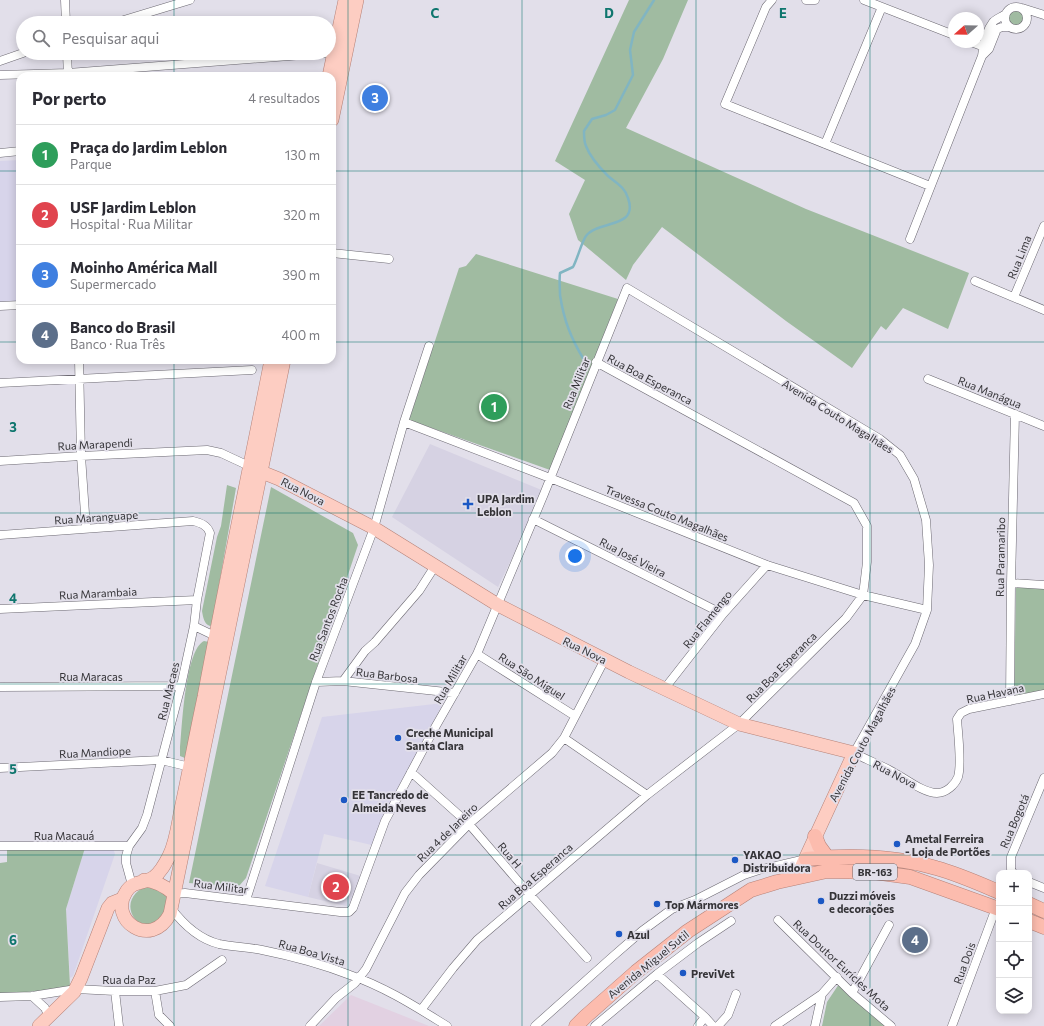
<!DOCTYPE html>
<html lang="pt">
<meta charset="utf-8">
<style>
body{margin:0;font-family:Commissioner,sans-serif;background:#f2f2f3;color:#2b2b33}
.controls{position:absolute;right:12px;bottom:12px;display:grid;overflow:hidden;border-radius:8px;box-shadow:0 2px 10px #0003}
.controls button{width:36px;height:36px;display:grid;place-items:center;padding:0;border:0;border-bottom:1px solid #e1e1e2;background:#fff;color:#2b2b33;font:20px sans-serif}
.compass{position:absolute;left:948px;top:12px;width:36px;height:36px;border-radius:50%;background:#fff;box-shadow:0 2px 10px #0003;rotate:250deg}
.you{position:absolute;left:575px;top:556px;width:14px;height:14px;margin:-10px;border:3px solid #fff;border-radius:50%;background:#1a73e8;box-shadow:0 0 0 6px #1a73e833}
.badge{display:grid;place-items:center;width:26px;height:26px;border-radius:50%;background:#7c3aed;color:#fff;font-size:13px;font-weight:700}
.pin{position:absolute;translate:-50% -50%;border:2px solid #fff;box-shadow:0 1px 4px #0006}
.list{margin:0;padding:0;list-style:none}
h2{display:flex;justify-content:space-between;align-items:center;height:52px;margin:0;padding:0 16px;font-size:17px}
h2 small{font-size:13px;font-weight:400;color:#7c7c81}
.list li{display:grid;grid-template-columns:26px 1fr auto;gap:12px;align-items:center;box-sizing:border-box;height:60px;padding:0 16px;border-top:1px solid #e1e1e2}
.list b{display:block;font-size:15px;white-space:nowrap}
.list p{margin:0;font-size:13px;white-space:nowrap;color:#7c7c81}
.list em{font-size:13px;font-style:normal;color:#7c7c81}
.icon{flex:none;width:22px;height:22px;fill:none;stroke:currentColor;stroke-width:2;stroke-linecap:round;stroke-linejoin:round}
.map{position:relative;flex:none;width:1044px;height:1026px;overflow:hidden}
.search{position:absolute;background:#fff;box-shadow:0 2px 10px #0003;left:16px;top:16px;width:320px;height:44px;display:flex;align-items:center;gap:10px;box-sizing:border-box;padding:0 14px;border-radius:22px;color:#7c7c81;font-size:15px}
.panel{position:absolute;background:#fff;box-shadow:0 2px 10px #0003;left:16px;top:72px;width:320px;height:292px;border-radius:12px}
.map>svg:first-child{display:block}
.commercial{fill:#e2d1e2}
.built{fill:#d6d2e3}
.education{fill:#d7d4ea}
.green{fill:#a0bba1}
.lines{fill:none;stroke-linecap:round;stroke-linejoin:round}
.stream{stroke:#81b5c2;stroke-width:2.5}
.minor-casing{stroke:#6c6972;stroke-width:9}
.primary-casing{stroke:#b68278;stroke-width:14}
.trunk-casing{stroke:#b68278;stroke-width:15}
.minor{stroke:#fff;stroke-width:8}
.primary{stroke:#fdcdc2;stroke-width:13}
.trunk{stroke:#fcbcae;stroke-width:14}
.grid{fill:none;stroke:#0f766e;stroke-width:1;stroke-opacity:0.55}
.poi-dot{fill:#1c58c4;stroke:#e2dfea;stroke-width:1.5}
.labels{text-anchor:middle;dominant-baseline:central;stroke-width:3.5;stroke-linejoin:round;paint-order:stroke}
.shield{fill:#e2dfea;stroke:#69676d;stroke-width:1}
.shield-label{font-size:10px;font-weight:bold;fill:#353438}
.street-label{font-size:11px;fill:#353438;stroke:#e2dfea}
.poi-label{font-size:11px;font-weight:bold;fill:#353438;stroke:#e2dfea;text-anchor:start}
.grid-label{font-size:13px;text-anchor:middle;font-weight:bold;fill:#0f766e;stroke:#e2dfea;stroke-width:3.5;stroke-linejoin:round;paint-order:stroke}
</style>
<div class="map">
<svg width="1044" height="1026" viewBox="0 0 1044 1026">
<rect width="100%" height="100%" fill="#e2dfea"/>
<path class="commercial" d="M351,995L429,1026H319Z"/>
<path class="built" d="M430,444L544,491L498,587L392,517Z
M317,863L364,877L350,907L308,897Z"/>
<path class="education" d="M20,160V301L0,302V161Z
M443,703L403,780L376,846L324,834L308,897L265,886L322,717Z
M85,848H113L115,854L73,976L70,978L66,909Z"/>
<path class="green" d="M629,0H688L663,59L626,128L806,209L969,273L948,329L903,308L886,330L881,326L852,368L786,321L662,227L633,265L626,280L578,240L569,214L585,180L555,161Z
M1007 18a9 9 0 1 1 18 0a9 9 0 1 1-18 0Z
M476,254L618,299L550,470L409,420L459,268L466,266Z
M227,485L236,488L212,625L210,626C204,624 203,617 202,611L217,537L221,526Z
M271,487L353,533L358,545L246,878L239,886L236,887L189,883Z
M1016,587H1044V693L1014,697Z
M204,641L209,642L185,758L180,756V749C182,728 185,650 204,641Z
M85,848L66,909L70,986L66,989L0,994V863L7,862V849Z
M149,886L162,889L170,900L162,923C156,924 148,926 143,925C140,924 137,921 135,919C124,905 134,889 149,886Z
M839,984L887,1026H822L827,1002Z"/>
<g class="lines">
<path class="stream" d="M584,360C571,338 564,321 560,295C560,288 559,280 560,273L573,267C577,260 582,241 586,236C598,220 639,229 628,198C625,187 616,183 608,176C600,168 590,157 586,146C584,142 584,136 584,131L592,119L606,115L615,110L633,75L630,50L634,32L654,0"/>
<g class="minor-casing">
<path id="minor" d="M65,0L66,23
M772,0L766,7L725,104L930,186
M806,0H815
M864,0L954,35
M1005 18a11 11 0 1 1 22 0a11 11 0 1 1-22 0Z
M1022,8L1044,15
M114,23L190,0
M971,42L987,48
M67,53L68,76
M982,56C983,45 986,31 993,22C996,19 1001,17 1004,15
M0,61L23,53
M0,75L68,73L328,53
M825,144L882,7
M0,153L20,151
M910,239L982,56L989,49L997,29L1002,27H1009
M332,253L389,259
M975,281L1044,310
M1014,297L1044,226
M0,306L20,305
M79,360L81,456L86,528
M928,379L1044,426
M0,383L252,370
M404,422L550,478L767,565L863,595L927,610
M0,461L81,456L207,450L221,453L249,466
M533,519L723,614
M0,535L193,521C201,523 207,525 210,533L197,600L194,626L215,636
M1011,583L1044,585
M0,609L197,600
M477,654L575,716
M343,681L365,651L375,642L419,591L435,566
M316,682L343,681L455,693
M0,687L181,686
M665,688L723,614L767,565
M1010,701L1011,583L1015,414
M564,738L647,795
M0,768L161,760L190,767
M411,772L469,824L530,895L587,958
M0,846H129
M1013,873L1011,869V857L1044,778
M1029,882L1044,888
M132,885L126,863V856L129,846L142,828L147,815L181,686L194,626
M174,894L185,893L340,912H349L353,908L385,821L433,731L477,654L544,494L627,288L880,439L900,455L914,479L926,520L929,565L927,610L915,644L854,753C867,760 881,765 893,772C905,778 923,793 937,793C946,793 955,785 958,777C962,764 958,734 957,719L961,713L969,709L1044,694
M246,900L316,682L374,528L404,422L429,346
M171,908C183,924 199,939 219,944C233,947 248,947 262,950C292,956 322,964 350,975C385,987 416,1007 447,1026
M778,920L852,993L891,1026
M657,974L698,943L731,921
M115,991L119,1026
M155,991L159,1015L170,1026
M852,993L889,925
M32,996L45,1008L49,1017
M0,997L32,996L76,989L115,991H155L186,985L222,960
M421,1010L453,968L477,940L647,795L739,724L846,618L863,595L867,562V526L854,503L596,362
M310,1026L336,998L355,983L366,969L405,893L419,875L469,824L552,753L564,738L605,659
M535,1026L611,958L642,931L672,909L695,900L744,875L762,869L806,859
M595,1026L657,974L705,1017L713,1026
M698,1026L705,1017
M718,1026L728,1015L736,994
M775,1026L822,994
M815,1026L822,994L837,977
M952,1026L996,908"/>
</g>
<g class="primary-casing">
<path id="primary" d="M329,76L345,0
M332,120L357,0
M271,360C249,472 225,584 204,697C196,734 189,772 181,809C178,824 176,842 169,856C165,864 161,872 154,877C145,884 133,880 126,892C108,920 151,950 170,914L284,360
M254,469L279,479L374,528L498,605L629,672L739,724L854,753L801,868L793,878
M144,880C156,881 165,886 174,894
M39,1026L74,992L81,978L108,908L112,903L122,899"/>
</g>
<g class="trunk-casing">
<path id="trunk" d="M815,836L819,846L827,857
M806,859C847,855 896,856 936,868C958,874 978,883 999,892
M1029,904L1044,911
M1029,921L1044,927
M576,1026L585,1017L636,972L688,931L751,890L777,882L827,871L873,872L910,877L999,909"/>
</g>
<use href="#minor" class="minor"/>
<use href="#primary" class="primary"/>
<use href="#trunk" class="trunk"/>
</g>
<path class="grid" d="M174,0V23M348,0V1026M522,0V1026M696,0V1026M870,0V1026M174,53V76M0,171H20M332,171H1044M0,342H20M332,342H1044M174,360V1026M0,513H1044M0,684H1044M0,855H1044"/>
<g class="poi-dot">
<path d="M466 498h4v4h4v4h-4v4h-4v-4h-4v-4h4z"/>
<circle cx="398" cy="738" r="4"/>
<circle cx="344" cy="800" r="4"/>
<circle cx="897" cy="844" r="4"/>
<circle cx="735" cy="860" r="4"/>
<circle cx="821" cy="901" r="4"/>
<circle cx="657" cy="904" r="4"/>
<circle cx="619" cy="934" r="4"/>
<circle cx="683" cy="973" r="4"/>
</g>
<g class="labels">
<rect class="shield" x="853" y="864" width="44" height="16" rx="3"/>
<g class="shield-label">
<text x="875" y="872">BR-163</text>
</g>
<g class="street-label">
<text transform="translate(1019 257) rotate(-68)">Rua Lima</text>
<text transform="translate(650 379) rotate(28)">Rua Boa Esperanca</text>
<text transform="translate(576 383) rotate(-68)">Rua Militar</text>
<text transform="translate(990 392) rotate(22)">Rua Manágua</text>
<text transform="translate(838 416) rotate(32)">Avenida Couto Magalhães</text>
<text transform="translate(95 444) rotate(-3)">Rua Marapendi</text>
<text transform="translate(303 491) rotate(27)">Rua Nova</text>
<text transform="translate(667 513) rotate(22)">Travessa Couto Magalhães</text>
<text transform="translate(96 517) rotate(-4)">Rua Maranguape</text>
<text transform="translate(633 557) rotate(27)">Rua José Vieira</text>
<text transform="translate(1000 557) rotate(-89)">Rua Paramaribo</text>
<text transform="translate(98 593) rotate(-3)">Rua Marambaia</text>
<text transform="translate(328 619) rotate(-69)">Rua Santos Rocha</text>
<text transform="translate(707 619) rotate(-51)">Rua Flamengo</text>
<text transform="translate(585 650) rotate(26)">Rua Nova</text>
<text transform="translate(781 667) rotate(-45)">Rua Boa Esperanca</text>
<text transform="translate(387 675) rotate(7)">Rua Barbosa</text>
<text x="91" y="676">Rua Maracas</text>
<text transform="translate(532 676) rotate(33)">Rua São Miguel</text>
<text transform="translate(450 679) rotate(-60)">Rua Militar</text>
<text transform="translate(168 691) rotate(-76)">Rua Macaes</text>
<text transform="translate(995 693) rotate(-12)">Rua Havana</text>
<text transform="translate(862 744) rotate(-62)">Avenida Couto Magalhães</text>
<text transform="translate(95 752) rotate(-3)">Rua Mandiope</text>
<text transform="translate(895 774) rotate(28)">Rua Nova</text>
<text transform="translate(1014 821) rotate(-67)">Rua Bogotá</text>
<text transform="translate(447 832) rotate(-44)">Rua 4 de Janeiro</text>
<text x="64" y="835">Rua Macauá</text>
<text transform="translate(510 855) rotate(50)">Rua H</text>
<text transform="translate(535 876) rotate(-41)">Rua Boa Esperanca</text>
<text transform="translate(221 886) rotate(7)">Rua Militar</text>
<text transform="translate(312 952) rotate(16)">Rua Boa Vista</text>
<text transform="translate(964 963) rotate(-70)">Rua Dois</text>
<text transform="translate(648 964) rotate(-39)">Avenida Miguel Sutil</text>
<text transform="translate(842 965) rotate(43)">Rua Doutor Eurícles Mota</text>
<text x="129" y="979">Rua da Paz</text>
</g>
<g class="poi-label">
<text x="477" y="498">UPA Jardim<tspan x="477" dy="13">Leblon</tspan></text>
<text x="406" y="732">Creche Municipal<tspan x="406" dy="13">Santa Clara</tspan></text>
<text x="352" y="794">EE Tancredo de<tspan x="352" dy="13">Almeida Neves</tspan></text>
<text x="905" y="838">Ametal Ferreira<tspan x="905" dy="13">- Loja de Portões</tspan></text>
<text x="743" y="854">YAKAO<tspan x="743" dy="13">Distribuidora</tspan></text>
<text x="829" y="895">Duzzi móveis<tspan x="829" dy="13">e decorações</tspan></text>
<text x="665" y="904">Top Mármores</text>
<text x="627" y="934">Azul</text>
<text x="691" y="973">PreviVet</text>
</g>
</g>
<g class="grid-label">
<text x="435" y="18">C</text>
<text x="609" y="18">D</text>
<text x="783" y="18">E</text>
<text x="13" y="432">3</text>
<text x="13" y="603">4</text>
<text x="13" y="774">5</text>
<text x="13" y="945">6</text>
</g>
</svg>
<div class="controls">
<button>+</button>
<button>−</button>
<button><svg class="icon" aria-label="locate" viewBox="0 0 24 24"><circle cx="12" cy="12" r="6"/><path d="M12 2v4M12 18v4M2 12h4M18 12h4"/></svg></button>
<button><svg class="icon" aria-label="layers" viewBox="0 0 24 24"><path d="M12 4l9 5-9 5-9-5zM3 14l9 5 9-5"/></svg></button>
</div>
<svg class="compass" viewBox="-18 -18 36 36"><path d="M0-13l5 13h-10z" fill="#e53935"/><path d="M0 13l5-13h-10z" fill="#7c7c81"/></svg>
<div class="you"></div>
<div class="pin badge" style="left:494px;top:407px;background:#2e9e5b">1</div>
<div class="pin badge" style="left:336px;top:887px;background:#e0444e">2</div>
<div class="pin badge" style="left:375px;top:98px;background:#3f7fe0">3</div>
<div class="pin badge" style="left:915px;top:940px;background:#5c6f8a">4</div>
<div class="search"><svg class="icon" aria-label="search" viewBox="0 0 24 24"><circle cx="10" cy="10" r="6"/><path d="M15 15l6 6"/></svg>Pesquisar aqui</div>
<section class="panel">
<h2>Por perto<small>4 resultados</small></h2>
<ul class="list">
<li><span class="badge" style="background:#2e9e5b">1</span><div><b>Praça do Jardim Leblon</b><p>Parque</p></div><em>130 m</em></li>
<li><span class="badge" style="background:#e0444e">2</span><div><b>USF Jardim Leblon</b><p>Hospital · Rua Militar</p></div><em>320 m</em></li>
<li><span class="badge" style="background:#3f7fe0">3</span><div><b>Moinho América Mall</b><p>Supermercado</p></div><em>390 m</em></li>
<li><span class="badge" style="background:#5c6f8a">4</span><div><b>Banco do Brasil</b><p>Banco · Rua Três</p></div><em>400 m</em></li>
</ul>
</section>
</div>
